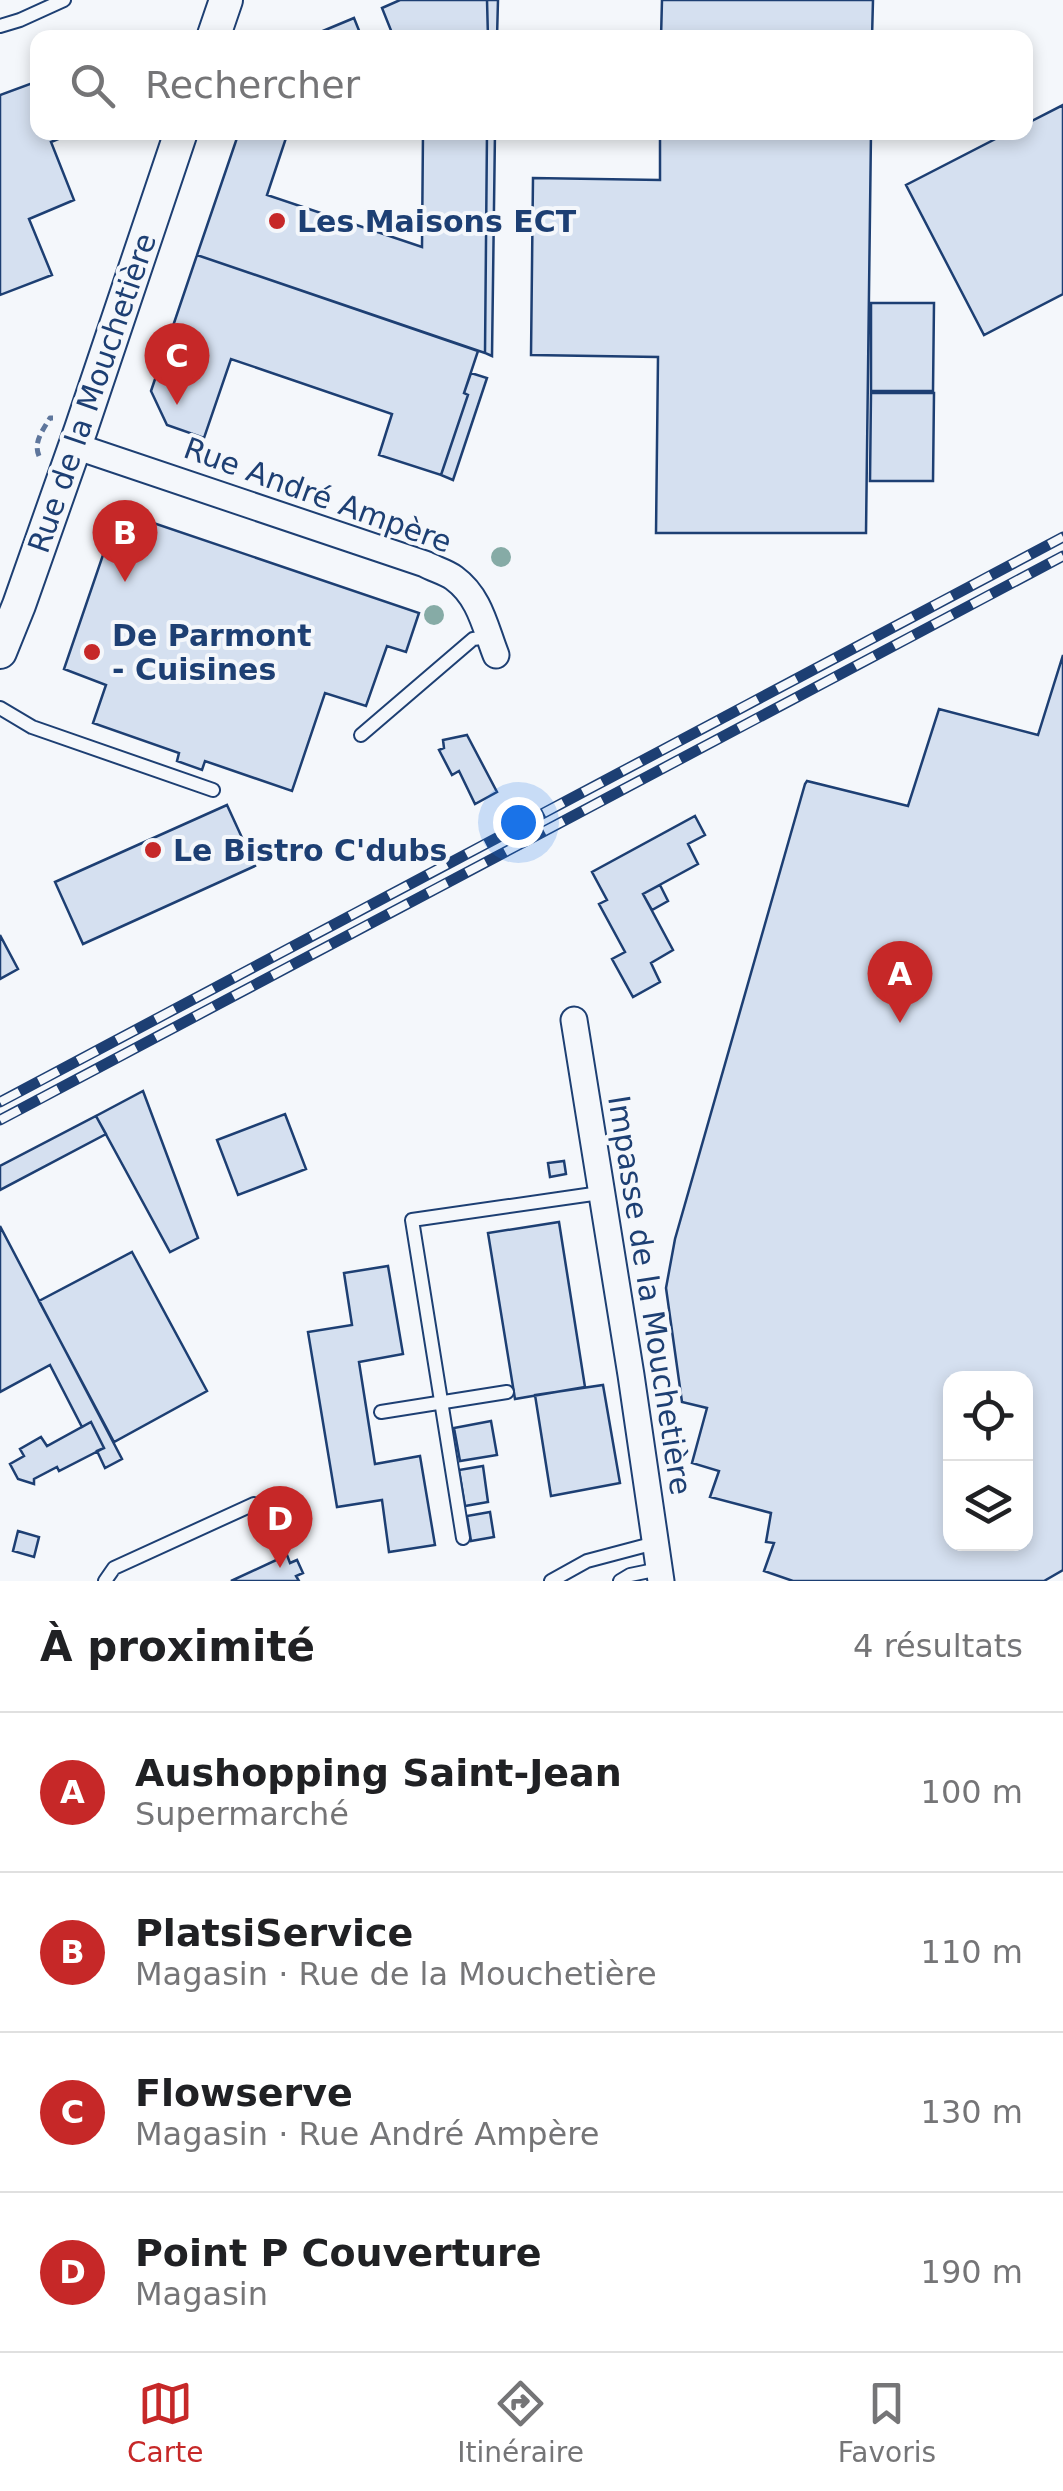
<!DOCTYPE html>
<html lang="fr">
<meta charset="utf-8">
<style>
body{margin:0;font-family:"DejaVu Sans",sans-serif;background:#f2f2f2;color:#202124}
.controls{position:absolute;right:30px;bottom:30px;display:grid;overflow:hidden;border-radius:20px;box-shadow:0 5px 15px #0003}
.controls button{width:90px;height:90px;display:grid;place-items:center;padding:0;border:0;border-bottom:2px solid #e0e0e0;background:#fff;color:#202124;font:50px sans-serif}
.you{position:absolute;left:518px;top:822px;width:35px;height:35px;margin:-25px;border:8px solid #fff;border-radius:50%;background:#1a73e8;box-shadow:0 0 0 15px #1a73e833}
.badge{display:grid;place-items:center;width:65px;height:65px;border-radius:50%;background:#c62828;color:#fff;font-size:32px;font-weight:700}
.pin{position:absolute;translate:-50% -82px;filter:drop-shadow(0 2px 5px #0008)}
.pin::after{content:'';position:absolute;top:52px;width:35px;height:30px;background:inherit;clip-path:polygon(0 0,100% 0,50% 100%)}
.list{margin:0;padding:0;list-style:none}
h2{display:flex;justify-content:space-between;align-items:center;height:130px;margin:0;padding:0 40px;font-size:42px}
h2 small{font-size:32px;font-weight:400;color:#757577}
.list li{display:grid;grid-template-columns:65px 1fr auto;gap:30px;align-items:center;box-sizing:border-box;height:160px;padding:0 40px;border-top:2px solid #e0e0e0}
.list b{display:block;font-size:38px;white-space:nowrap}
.list p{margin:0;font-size:32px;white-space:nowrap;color:#757577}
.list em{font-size:32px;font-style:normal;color:#757577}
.icon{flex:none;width:55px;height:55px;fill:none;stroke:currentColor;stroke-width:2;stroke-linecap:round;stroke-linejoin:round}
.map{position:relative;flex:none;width:1063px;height:1581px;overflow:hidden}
.search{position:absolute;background:#fff;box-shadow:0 5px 15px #0003;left:30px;right:30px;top:30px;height:110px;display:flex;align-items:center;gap:25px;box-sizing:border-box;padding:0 35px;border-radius:20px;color:#757577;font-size:38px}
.sheet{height:770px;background:#fff}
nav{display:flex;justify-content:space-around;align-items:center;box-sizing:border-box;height:140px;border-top:2px solid #e0e0e0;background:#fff;font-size:28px;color:#757577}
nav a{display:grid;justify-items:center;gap:5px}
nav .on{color:#c62828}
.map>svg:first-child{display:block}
.building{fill:#d5e0f0;stroke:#1d3f73;stroke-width:2.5;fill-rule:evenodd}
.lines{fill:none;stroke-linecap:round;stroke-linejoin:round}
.service-casing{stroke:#1d3f73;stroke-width:16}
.minor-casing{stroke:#1d3f73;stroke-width:29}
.tertiary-casing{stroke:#1d3f73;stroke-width:36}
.path{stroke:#5e769c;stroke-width:5;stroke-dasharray:8 5;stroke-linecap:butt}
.service{stroke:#f4f7fb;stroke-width:12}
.minor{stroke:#f4f7fb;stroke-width:25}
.tertiary{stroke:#f4f7fb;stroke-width:32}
.rail-casing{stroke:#1d3f73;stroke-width:11}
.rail{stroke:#f4f7fb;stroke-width:8;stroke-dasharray:22;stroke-linecap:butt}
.tree{fill:#86aba6}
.poi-dot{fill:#c62828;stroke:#f4f7fb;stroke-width:4}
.labels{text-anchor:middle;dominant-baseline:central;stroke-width:8;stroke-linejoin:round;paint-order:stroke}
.poi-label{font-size:30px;font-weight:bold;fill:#1d3f73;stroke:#f4f7fb;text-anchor:start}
.street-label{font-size:30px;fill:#1d3f73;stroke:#f4f7fb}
</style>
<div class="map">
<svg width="1063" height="1581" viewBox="0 0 1063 1581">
<rect width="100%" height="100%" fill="#f4f7fb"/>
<path class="building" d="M400,0H487L488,38H394L382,8Z
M487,0H498L497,38H488Z
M662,0H873L872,38H661Z
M354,18L362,38H306Z
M38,81V132H75L51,142L74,200L29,219L52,275L0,295V95Z
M1063,105V294L984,335L906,185L1009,132H1026V124Z
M239,132H288L267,195L422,247L423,132H487L485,353L197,255Z
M487,132H495L492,356L485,353Z
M660,132H871L866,533H656L658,357L531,355L533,178L660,180Z
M197,255L478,351L464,393L468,395L441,475L379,455L392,414L231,359L204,438L167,425L151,391Z
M871,303H934L933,391H871Z
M471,373L487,378L453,480L441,475L468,395L464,393Z
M871,393H934L933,481H870Z
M118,511L419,613L406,652L387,646L366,706L325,693L292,791L205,761L202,770L177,761L179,753L93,723L106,685L64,669Z
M1063,655V1570L1044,1581H793L764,1571L774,1543L766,1542L771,1513L710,1497L719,1471L692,1463L707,1408L682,1402L666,1288L675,1239L805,784L807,781L908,806L939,709L1038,735ZM950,1378H1026V1544H950Z
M467,735L497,792L475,804L459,771L452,775L439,750L444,748L443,740Z
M227,805L255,866L83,944L55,882Z
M695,816L705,835L688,844L698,864L643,894L673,950L651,963L660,982L633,997L612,959L625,952L599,904L607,900L592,872Z
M660,885L668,901L652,910L643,894Z
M0,935L18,969L0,979Z
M143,1091L198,1238L170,1252L96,1116Z
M285,1114L306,1169L238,1195L217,1140Z
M96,1116L106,1134L0,1190V1166Z
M564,1161L566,1174L550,1177L548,1163Z
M559,1222L585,1387L515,1399L488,1233Z
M0,1226L122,1459L105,1468L97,1451L104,1448L91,1422L82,1427L50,1365L0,1392Z
M132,1252L207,1391L114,1442L39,1301Z
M388,1266L403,1354L359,1362L375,1464L420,1456L435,1545L389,1552L382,1500L337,1507L308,1332L352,1325L344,1273Z
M603,1385L620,1483L551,1496L535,1395Z
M491,1421L497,1455L460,1461L454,1428Z
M91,1422L104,1448L59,1471L57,1467L34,1479V1484L18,1479L10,1464L24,1456L20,1449L41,1437L47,1446Z
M483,1466L488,1502L465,1506L459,1470Z
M490,1512L494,1537L471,1541L467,1516Z
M18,1531L39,1537L34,1557L13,1551Z
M287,1555L290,1563L297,1560L303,1573L296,1576L299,1581H231Z"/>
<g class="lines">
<g class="service-casing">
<path id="service" d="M0,26L20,20L64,0
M0,708L32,727L213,790
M361,735L473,639L489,637
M381,1412L507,1392
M463,1538L412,1220L600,1193
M105,1581L114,1568L254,1504
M551,1581L587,1561L655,1543
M620,1581L630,1575L659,1569"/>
</g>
<g class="minor-casing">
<path id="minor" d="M75,446L425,564C434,569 446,572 454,578C480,597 485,627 496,655
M574,1020L631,1375L661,1581"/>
</g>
<g class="tertiary-casing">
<path id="tertiary" d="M213,38L226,0
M0,652L19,605L81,429L181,132"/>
</g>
<path class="path" d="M39,456C33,442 43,430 50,418H53"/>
<use href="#service" class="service"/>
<use href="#minor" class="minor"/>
<use href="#tertiary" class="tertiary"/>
<g class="rail-casing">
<path id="rail" d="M0,1102L1063,537
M0,1120L1063,556"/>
</g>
<use href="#rail" class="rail"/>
</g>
<g class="tree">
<circle cx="501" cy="557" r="10"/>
<circle cx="434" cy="615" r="10"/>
</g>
<g class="poi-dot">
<circle cx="277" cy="221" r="10"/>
<circle cx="92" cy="652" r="10"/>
<circle cx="153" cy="850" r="10"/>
</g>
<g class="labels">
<g class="poi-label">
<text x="297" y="221">Les Maisons ECT</text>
<text x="112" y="635">De Parmont<tspan x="112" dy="34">- Cuisines</tspan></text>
<text x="173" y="850">Le Bistro C'dubs</text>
</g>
<g class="street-label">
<text transform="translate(92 393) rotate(-71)">Rue de la Mouchetière</text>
<text transform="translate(318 495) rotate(20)">Rue André Ampère</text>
<text transform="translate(650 1295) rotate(81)">Impasse de la Mouchetière</text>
</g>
</g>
</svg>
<div class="controls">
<button><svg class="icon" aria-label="locate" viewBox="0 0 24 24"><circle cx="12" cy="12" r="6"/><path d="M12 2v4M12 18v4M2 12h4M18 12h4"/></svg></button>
<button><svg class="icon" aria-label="layers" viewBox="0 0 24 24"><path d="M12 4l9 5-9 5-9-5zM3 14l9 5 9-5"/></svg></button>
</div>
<div class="you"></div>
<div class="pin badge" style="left:900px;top:1023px">A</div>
<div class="pin badge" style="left:125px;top:582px">B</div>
<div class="pin badge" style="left:177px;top:405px">C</div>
<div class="pin badge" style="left:280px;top:1568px">D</div>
<div class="search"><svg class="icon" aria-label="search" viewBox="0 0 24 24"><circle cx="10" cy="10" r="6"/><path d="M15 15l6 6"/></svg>Rechercher</div>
</div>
<section class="sheet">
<h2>À proximité<small>4 résultats</small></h2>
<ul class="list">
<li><span class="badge">A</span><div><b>Aushopping Saint-Jean</b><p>Supermarché</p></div><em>100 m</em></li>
<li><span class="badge">B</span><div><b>PlatsiService</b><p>Magasin · Rue de la Mouchetière</p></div><em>110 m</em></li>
<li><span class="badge">C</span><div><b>Flowserve</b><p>Magasin · Rue André Ampère</p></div><em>130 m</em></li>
<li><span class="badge">D</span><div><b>Point P Couverture</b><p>Magasin</p></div><em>190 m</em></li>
</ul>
</section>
<nav>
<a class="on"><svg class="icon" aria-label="map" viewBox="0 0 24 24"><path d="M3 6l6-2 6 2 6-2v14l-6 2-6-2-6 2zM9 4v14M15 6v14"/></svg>Carte</a>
<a><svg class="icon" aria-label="directions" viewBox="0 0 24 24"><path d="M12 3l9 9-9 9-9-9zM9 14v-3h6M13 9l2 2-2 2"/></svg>Itinéraire</a>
<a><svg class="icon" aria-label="saved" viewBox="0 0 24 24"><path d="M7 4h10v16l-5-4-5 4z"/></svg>Favoris</a>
</nav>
